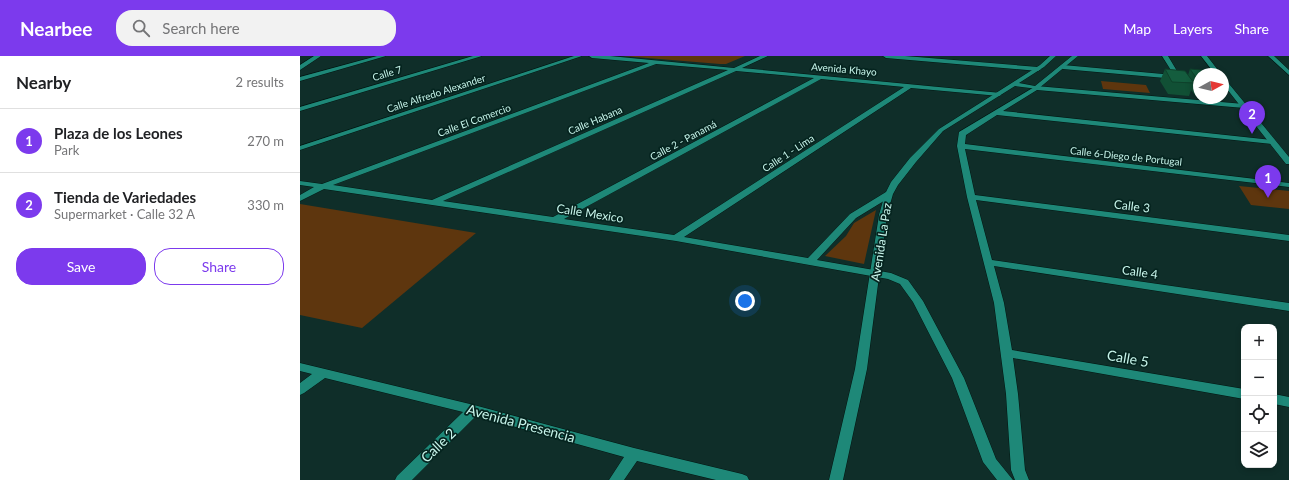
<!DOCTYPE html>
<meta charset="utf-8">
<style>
body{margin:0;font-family:Lato,sans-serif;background:#f2f2f2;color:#202124}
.controls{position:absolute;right:12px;bottom:12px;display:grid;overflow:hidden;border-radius:8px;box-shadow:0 2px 6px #0003}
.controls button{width:36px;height:36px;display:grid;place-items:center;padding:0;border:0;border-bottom:1px solid #e0e0e0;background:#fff;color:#202124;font:20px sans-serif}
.compass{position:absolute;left:893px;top:12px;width:36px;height:36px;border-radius:50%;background:#fff;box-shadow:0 2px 6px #0003;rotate:82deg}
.you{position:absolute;left:445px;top:245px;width:14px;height:14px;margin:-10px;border:3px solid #fff;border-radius:50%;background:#1a73e8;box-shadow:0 0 0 6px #1a73e833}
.badge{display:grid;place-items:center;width:26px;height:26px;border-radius:50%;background:#7c3aed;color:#fff;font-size:13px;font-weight:700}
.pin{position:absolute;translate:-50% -33px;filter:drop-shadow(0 1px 2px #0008)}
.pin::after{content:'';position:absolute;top:21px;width:14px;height:12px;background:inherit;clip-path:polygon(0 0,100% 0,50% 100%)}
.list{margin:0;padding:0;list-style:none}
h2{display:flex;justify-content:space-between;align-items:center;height:52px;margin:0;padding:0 16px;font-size:17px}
h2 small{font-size:13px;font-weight:400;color:#757577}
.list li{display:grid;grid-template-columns:26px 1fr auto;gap:12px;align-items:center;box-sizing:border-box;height:64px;padding:0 16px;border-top:1px solid #e0e0e0}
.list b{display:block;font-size:15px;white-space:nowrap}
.list p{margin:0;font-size:13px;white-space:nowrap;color:#757577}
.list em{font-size:13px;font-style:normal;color:#757577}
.actions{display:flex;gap:8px;padding:12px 16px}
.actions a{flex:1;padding:9px 0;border:1px solid #7c3aed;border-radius:16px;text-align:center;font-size:14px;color:#7c3aed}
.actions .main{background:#7c3aed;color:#fff}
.icon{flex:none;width:22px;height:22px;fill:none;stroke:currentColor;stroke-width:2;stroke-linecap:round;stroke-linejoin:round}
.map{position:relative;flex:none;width:989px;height:424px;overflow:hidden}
header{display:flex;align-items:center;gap:24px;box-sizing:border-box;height:56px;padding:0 20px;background:#7c3aed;color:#fff}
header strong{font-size:19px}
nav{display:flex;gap:22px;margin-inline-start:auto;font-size:14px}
.search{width:280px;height:36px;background:#f2f2f2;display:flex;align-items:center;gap:10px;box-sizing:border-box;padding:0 14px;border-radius:16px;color:#757577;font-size:15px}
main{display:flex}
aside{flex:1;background:#fff}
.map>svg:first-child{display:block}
.green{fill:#5e360e}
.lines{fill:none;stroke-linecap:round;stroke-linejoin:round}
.minor-casing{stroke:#001611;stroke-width:1}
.tertiary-casing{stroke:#001611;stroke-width:1}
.secondary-casing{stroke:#001611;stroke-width:1}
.minor{fill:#1e8878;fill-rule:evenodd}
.tertiary{fill:#1e8878;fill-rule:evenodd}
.secondary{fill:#1e8878;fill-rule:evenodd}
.wall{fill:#115035}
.building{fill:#145d3e;stroke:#0e412b}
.labels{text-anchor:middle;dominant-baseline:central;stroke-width:3.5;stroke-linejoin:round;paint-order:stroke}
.far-street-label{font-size:10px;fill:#c8f5eb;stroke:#05241f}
.street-label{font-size:12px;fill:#c8f5eb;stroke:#05241f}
.near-street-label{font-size:14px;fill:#c8f5eb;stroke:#05241f}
</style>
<header>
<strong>Nearbee</strong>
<div class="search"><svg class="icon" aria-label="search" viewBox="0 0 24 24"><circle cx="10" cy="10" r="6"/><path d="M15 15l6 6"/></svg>Search here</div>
<nav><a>Map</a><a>Layers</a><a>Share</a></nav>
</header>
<main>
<aside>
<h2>Nearby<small>2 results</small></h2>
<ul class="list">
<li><span class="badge">1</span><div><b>Plaza de los Leones</b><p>Park</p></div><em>270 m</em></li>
<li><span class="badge">2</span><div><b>Tienda de Variedades</b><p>Supermarket · Calle 32 A</p></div><em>330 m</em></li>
</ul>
<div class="actions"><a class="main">Save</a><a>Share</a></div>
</aside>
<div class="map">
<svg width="989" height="424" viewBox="0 0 989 424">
<rect width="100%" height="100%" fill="#0f2e29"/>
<path class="green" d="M323,0H445L426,8H420Z
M801,25L846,29L850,37L803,33Z
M939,130L989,135V153L951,149Z
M0,148L176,177L62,272L0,259Z
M576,154L564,208L525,200L546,180L554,167Z"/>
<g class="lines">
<g class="minor-casing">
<path id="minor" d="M77,0H86L0,25V21Z
M173,0H182L0,55V51Z
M274,0H282L0,94V90Z
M289,0H310L434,12L460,0H468L442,12L701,37V39L699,40L611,32L384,181L508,202L550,158L586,136H592V140L556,162L517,204L591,217L608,224L623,245L664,322L696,403L713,424H697L683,406L652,322L613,246L600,228L588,223L376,185L24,133L0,145V139L14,131L0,129V125L22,128L349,7L292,2ZM356,8L428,14L132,144L33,129ZM436,15L514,22L253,161L143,145ZM521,23L604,31L374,179L264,163Z
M583,0H605L738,11L741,13L738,15L586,2Z
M862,0H868L880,20L899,21V25L763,13L760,11L763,9L874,19Z
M968,0H974L989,14V19Z
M736,30L944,48L947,50L944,52L737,34L703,55L972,84L976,86L972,88L697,59L666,79L665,88L989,127V131L665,93L675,139L989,179V185L676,144L692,204L989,247V255L694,210L704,247L712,294L944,333V343L713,302L718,338L725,414L729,424H715L711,414L706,338L694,247L667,141L657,90L659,76Z
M0,307L174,349L334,392L442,418L447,420L449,424H416L337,405L324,424H309L324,401L176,360L112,424H95L97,420L163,356L25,322L4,337L0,339V327L12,318L0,315Z
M974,338L989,341V351L974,348Z"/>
</g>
<g class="tertiary-casing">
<path id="tertiary" d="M14,0H21L0,14V9Z
M901,0H907L921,18H915Z
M923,22L925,23L989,101V108H986L923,28Z"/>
</g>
<g class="secondary-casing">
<path id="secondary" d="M750,0H756L744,11L719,27L735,30L772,0H778L738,33L715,30L643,75L616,106L598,129L593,138L587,159L567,313L543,424H529L555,313L579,159L585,138L591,126L610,102L639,73L740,9Z"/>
</g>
<use href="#minor" class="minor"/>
<use href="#tertiary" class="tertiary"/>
<use href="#secondary" class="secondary"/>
</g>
<path class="wall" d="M865,13L888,19L890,13L899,18V40L895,39L891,34L889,40L868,38L860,25Z"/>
<path class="building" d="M865,13L885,15L894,27L872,26Z
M890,13L912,15L914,18H899V26Z"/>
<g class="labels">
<g class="far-street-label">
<text transform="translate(544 13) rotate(5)">Avenida Khayo</text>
<text transform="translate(87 17) rotate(-17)">Calle 7</text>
<text transform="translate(136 37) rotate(-18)">Calle Alfredo Alexander</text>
<text transform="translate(174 64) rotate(-20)">Calle El Comercio</text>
<text transform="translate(295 64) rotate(-23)">Calle Habana</text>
<text transform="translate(383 84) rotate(-28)">Calle 2 - Panamá</text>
<text transform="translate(488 97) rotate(-33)">Calle 1 - Lima</text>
<text transform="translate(826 100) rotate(6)">Calle 6-Diego de Portugal</text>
</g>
<g class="street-label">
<text transform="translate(832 150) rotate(7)">Calle 3</text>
<text transform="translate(290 157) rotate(9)">Calle Mexico</text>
<text transform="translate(581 186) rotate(-81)">Avenida La Paz</text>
<text transform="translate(840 216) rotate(8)">Calle 4</text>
</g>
<g class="near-street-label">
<text transform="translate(828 302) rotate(10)">Calle 5</text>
<text transform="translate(221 367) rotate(15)">Avenida Presencia</text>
<text transform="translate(138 389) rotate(-44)">Calle 2</text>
</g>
</g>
</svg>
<div class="controls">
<button>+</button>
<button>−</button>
<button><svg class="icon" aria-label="locate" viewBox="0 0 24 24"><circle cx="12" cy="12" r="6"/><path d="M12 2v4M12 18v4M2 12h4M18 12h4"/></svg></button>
<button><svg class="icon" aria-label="layers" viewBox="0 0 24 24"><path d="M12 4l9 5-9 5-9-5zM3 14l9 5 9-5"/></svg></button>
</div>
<svg class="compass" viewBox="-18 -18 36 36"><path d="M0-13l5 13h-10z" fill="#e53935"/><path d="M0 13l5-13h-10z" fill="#757577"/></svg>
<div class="you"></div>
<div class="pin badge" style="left:968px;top:142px">1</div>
<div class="pin badge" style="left:952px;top:78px">2</div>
</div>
</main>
